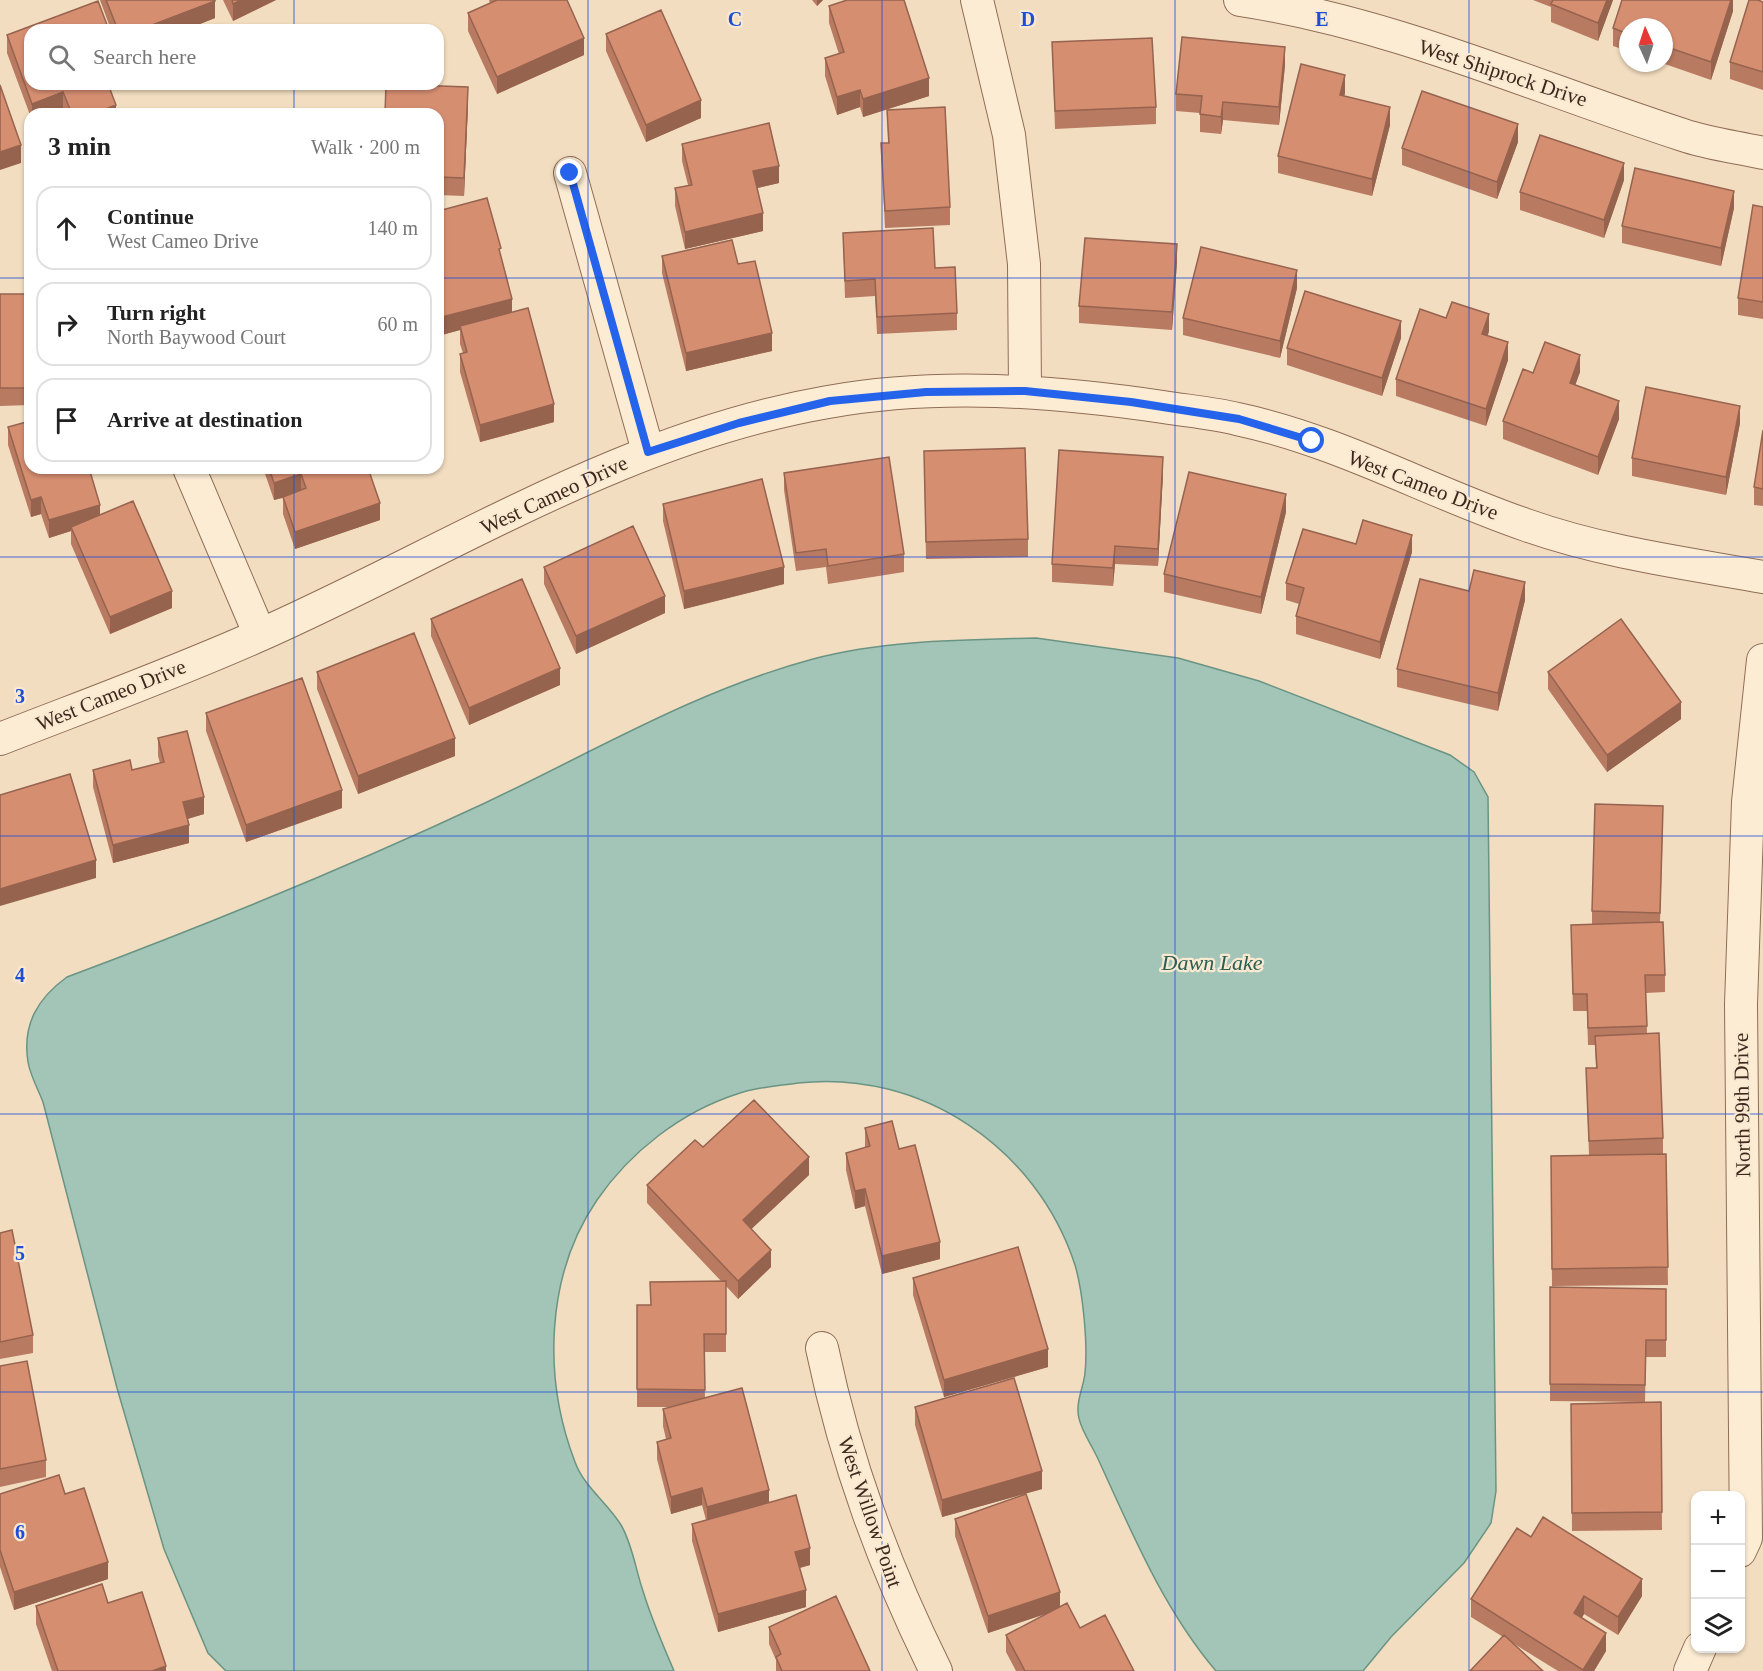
<!DOCTYPE html>
<meta charset="utf-8">
<style>
body{margin:0;font-family:Georgia,serif;background:#f2f2f2;color:#222}
.controls{position:absolute;right:18px;bottom:18px;display:grid;overflow:hidden;border-radius:12px;box-shadow:0 2px 4px #0004}
.controls button{width:54px;height:54px;display:grid;place-items:center;padding:0;border:0;border-bottom:2px solid #e0e0e0;background:#fff;color:#222;font:30px sans-serif}
.compass{position:absolute;left:1619px;top:18px;width:54px;height:54px;border-radius:50%;background:#fff;box-shadow:0 2px 4px #0004;rotate:357deg}
.stop{position:absolute;width:18px;height:18px;margin:-14px;border:4px solid #2563eb;border-radius:50%;background:#fff}
.stop.end{background:#2563eb;border-color:#fff;box-shadow:0 2px 6px #0008}
.list{margin:0;padding:0;list-style:none}
h2{display:flex;justify-content:space-between;align-items:center;height:78px;margin:0;padding:0 24px;font-size:26px}
h2 small{font-size:20px;font-weight:400;color:#767676}
.list li{display:grid;grid-template-columns:39px 1fr auto;gap:18px;align-items:center;box-sizing:border-box;height:84px;margin:0 12px 12px;padding:0 12px;border:2px solid #e0e0e0;border-radius:18px}
.list b{display:block;font-size:22px;white-space:nowrap}
.list p{margin:0;font-size:20px;white-space:nowrap;color:#767676}
.list em{font-size:20px;font-style:normal;color:#767676}
.icon{flex:none;width:33px;height:33px;fill:none;stroke:currentColor;stroke-width:2;stroke-linecap:round;stroke-linejoin:round}
.map{position:relative;flex:none;width:1763px;height:1671px;overflow:hidden}
.search{position:absolute;background:#fff;box-shadow:0 2px 4px #0004;left:24px;top:24px;width:420px;height:66px;display:flex;align-items:center;gap:15px;box-sizing:border-box;padding:0 21px;border-radius:18px;color:#767676;font-size:22px}
.panel{position:absolute;background:#fff;box-shadow:0 2px 4px #0004;left:24px;top:108px;width:420px;height:366px;border-radius:18px}
.map>svg:first-child{display:block}
.water{fill:#a3c5b7;stroke:#699484;stroke-width:1.5}
.lines{fill:none;stroke-linecap:round;stroke-linejoin:round}
.street-casing{stroke:#8f6d55;stroke-width:34}
.street{stroke:#fdecd4;stroke-width:32}
.wall{fill:#b87a61}
.shaded-wall{fill:#96634f}
.building{fill:#d68e71;stroke:#96634f;stroke-width:1.5}
.route{stroke:#2563eb;stroke-width:8}
.grid{fill:none;stroke:#1d4ed8;stroke-width:1.5;stroke-opacity:0.55}
.labels{text-anchor:middle;dominant-baseline:central;stroke-width:4.5;stroke-linejoin:round;paint-order:stroke}
.street-label{font-size:21px;fill:#3c271c;stroke:#f9e9d1}
.water-label{font-size:22px;font-style:italic;fill:#295e54;stroke:#f9e9d1}
.grid-label{font-size:20px;text-anchor:middle;font-weight:bold;fill:#1d4ed8;stroke:#f9e9d1;stroke-width:4.5;stroke-linejoin:round;paint-order:stroke}
</style>
<div class="map">
<svg width="1763" height="1671" viewBox="0 0 1763 1671">
<rect width="100%" height="100%" fill="#f3ddc0"/>
<path class="water" d="M1036,638L1178,658L1259,681L1450,755L1474,772L1488,797L1496,1491L1491,1523L1464,1563L1391,1637L1363,1671H1216C1164,1610 1132,1533 1099,1461C1093,1447 1078,1426 1078,1411C1077,1399 1084,1385 1085,1373C1088,1344 1083,1292 1075,1265C1037,1148 921,1069 798,1083C778,1086 756,1087 737,1094C681,1112 630,1152 597,1200C545,1276 543,1379 575,1462C584,1487 608,1503 621,1525C632,1543 636,1571 643,1591C651,1618 663,1645 674,1671H226L208,1653L164,1549L117,1388L43,1102C38,1089 30,1075 28,1062C22,1024 38,998 67,977C209,924 348,867 485,803C593,752 697,690 813,659C884,640 963,640 1036,638Z"/>
<g class="lines">
<g class="street-casing">
<path id="street" d="M977,0L1009,135L1024,264L1025,391
M1240,0C1393,23 1537,88 1683,135C1709,144 1737,147 1763,153
M570,173L648,451
M189,468L260,635
M0,739C87,705 175,673 260,635C447,552 624,437 828,402C939,382 1054,391 1163,407C1188,411 1213,413 1237,419C1337,440 1430,492 1526,525C1602,552 1684,563 1763,577
M822,1348C846,1463 884,1566 936,1671
M1740,1551L1746,1538L1741,1004L1748,802L1763,660
M1690,1671L1700,1648"/>
</g>
<use href="#street" class="street"/>
</g>
<path class="wall" d="M100,0H215V18L185,30H111Z
M223,0H276L233,21Z
M489,0H567L584,55L497,94L468,31V13L490,3Z
M812,0H823L817,6Z
M1533,0H1613L1598,41L1551,22V7Z
M1733,0V11L1711,80L1662,63H1664V27H1628V51L1613,46V28Z
M1763,2V90L1730,79V62Z
M829,6L929,96L863,117L860,107L837,115L825,76V58L839,54L829,23Z
M606,34L701,118L646,142L606,51Z
M7,35L30,84H109H108L116,114H65L63,110L53,114H30V115L7,53Z
M1052,42L1156,107V124L1055,129Z
M1285,65L1279,125L1223,120L1221,134L1200,132V113L1176,111V94Z
M1345,93L1344,96L1390,125L1372,196L1278,173V156Z
M468,105L464,196L438,195V114Z
M887,110L950,207V225L885,228L881,143H888Z
M1518,142L1497,199L1402,165V148Z
M682,144L779,183L757,188L763,231L685,249L675,206V188L688,185L682,161Z
M1624,180L1604,238L1520,210V192Z
M1763,207V319L1738,315V298Z
M1734,208L1721,266L1622,243V226Z
M438,211L501,257L512,312L554,422L480,442L460,372V354L463,353L460,344V330L438,336Z
M843,233L935,268L957,313V330L877,334L875,296L845,298Z
M662,256L738,264L772,351L686,371L662,273Z
M1177,262L1172,330L1079,323V306Z
M1297,288L1280,358L1183,335V318Z
M0,294H30V405L0,406Z
M1489,331L1488,335L1508,360L1486,426L1396,396V379Z
M1401,338L1382,396L1287,365V348Z
M1580,372L1575,385L1619,419L1598,475L1503,439V421Z
M1740,423L1726,495L1632,476V458Z
M8,427L100,515L172,608L110,634L71,544V531L49,538L41,514L31,517L8,445Z
M1763,430V506L1754,505V487Z
M924,451L1028,539V557L926,559Z
M263,468H368L380,520L295,549L283,514V498L274,500Z
M784,473L904,554V572L828,584L826,567L796,571L784,490Z
M1163,474L1158,566L1115,564L1113,586L1052,582V564Z
M663,504L784,584L684,609L663,521Z
M1286,512L1261,614L1164,592V574Z
M1356,544L1412,552L1380,659L1296,634V616L1299,604L1286,600V583Z
M544,567L665,613L576,654L544,584Z
M1469,591L1525,600L1498,711L1397,687V669Z
M431,619L560,685L469,725L431,636Z
M317,672L455,756L358,794L317,689Z
M1548,672L1681,719L1607,772L1548,689Z
M206,713L342,808L246,842L206,731Z
M158,738L204,814L188,819L189,843L113,863L93,787V770H132L160,763L158,756Z
M1663,824L1660,922L1665,975V992L1646,993L1647,1033L1663,1138V1154H1666L1668,1285L1552,1286L1551,1156L1589,1155L1586,1068H1596L1595,1045H1588L1587,1011H1573L1571,925H1592V911Z
M865,1128L899,1149L940,1259L882,1274L865,1206L855,1209L846,1170V1153L865,1148Z
M703,1147L809,1175L751,1229L771,1267L738,1299L726,1286V1352H704L705,1398L769,1502L810,1565L800,1568L806,1607L718,1632L692,1541V1524L706,1520L702,1505L671,1514L657,1459V1442L666,1439L663,1426V1409L670,1407H637V1305H651L721,1281L647,1203V1185Z
M0,1233L33,1335V1353L0,1359Z
M913,1278L1048,1367L944,1397L913,1295Z
M1550,1287L1666,1289V1357H1646L1645,1402L1550,1401Z
M0,1366L46,1460V1477L0,1487Z
M1661,1402L1662,1530L1572,1531L1571,1404Z
M915,1407L1042,1489L942,1517L915,1425Z
M0,1494H65L108,1579L14,1610L0,1567Z
M955,1519L1060,1607L1080,1628L1134,1671H1016L1006,1652V1635L1046,1614L988,1633L955,1536Z
M1531,1537L1642,1596L1618,1635L1584,1614L1582,1618L1606,1651L1594,1671H1558L1471,1617V1599Z
M108,1603L166,1671H52L36,1624V1606Z
M769,1627L870,1671H776V1660L769,1644Z"/>
<path class="shaded-wall" d="M241,0H276L233,21V4Z
M817,0H823L817,6Z
M1607,0H1613L1598,41V23Z
M1731,0H1733V11L1711,80V62Z
M215,1V18L185,30H139Z
M584,38V55L497,94V77Z
M1285,47V65L1279,125V107Z
M1345,75V93L1340,112V95Z
M929,78V96L863,117V99Z
M468,87V105L464,196V178Z
M860,90V107L837,115V97Z
M63,92V110L53,114H32V104Z
M701,100V118L646,142V125Z
M1223,102V120L1221,134V117Z
M116,105V114H93Z
M1390,107V125L1372,196V179Z
M1518,124V142L1497,199V182Z
M21,145V163L0,170V152Z
M1624,163V180L1604,238V220Z
M779,166V183L753,189V171Z
M1734,191V208L1721,266V248Z
M763,213V231L685,249V232Z
M1177,244V262L1172,330V312Z
M1297,270V288L1280,358V341Z
M512,299V316L460,326V330L438,336V318Z
M1489,314V331L1482,351V334Z
M1401,321V338L1382,396V378Z
M772,333V351L686,371V353Z
M1508,342V360L1486,426V409Z
M1580,355V372L1570,400V383Z
M1619,401V419L1598,475V457Z
M554,404V422L480,442V425Z
M1740,406V423L1726,495V477Z
M1163,457V474L1158,566V549Z
M301,474V492L274,500V483Z
M1286,494V512L1261,614V597Z
M41,497V514L31,517V500Z
M380,503V520L295,549V532Z
M100,505V522L71,527V531L49,538V520Z
M1412,535V552L1380,659V642Z
M1115,546V564L1113,586V568Z
M784,567V584L684,609V591Z
M1525,582V600L1498,711V693Z
M172,591V608L110,634V617Z
M665,596V613L576,654V636Z
M560,668V685L469,725V708Z
M1681,702V719L1607,772V755Z
M455,738V756L358,794V776Z
M342,790V808L246,842V825Z
M204,797V814L183,820V802Z
M189,825V843L113,863V845Z
M96,860V878L0,906V889Z
M809,1157V1175L743,1237V1220Z
M865,1189V1206L855,1209V1191Z
M940,1242V1259L882,1274V1256Z
M771,1250V1267L738,1299V1281Z
M1048,1349V1367L944,1397V1380Z
M1042,1471V1489L942,1517V1500Z
M702,1488V1505L671,1514V1497Z
M769,1490V1508L707,1524V1507Z
M810,1548V1565L795,1569V1552Z
M108,1562V1579L14,1610V1592Z
M1642,1579V1596L1618,1635V1617Z
M806,1590V1607L718,1632V1614Z
M1060,1592V1609L988,1633V1616Z
M1584,1596V1614L1574,1630V1613Z
M1606,1633V1651L1594,1671H1583V1670Z
M166,1666V1671H152Z"/>
<path class="building" d="M106,0H215V1L139,30H118Z
M232,0H241L233,4Z
M497,0H567L584,38L497,77L468,13Z
M847,0H904L929,78L863,99L860,90L837,97L825,58L844,52L829,6Z
M1553,0H1607L1598,23L1551,4Z
M1622,0H1731L1711,62L1664,46V27H1628V34L1613,28Z
M1749,0H1758L1763,2V72L1730,62Z
M98,1L109,30H30V84H108L116,105L93,114H72L63,92L32,104L7,35Z
M661,10L701,100L646,125L606,34Z
M1182,37L1285,47L1279,107L1223,102L1221,117L1200,114L1202,96L1176,94Z
M1152,38L1156,107L1055,111L1052,42Z
M1301,64L1345,75L1340,95L1390,107L1372,179L1278,156Z
M386,84L468,87L464,178L438,177V114H385Z
M0,85L21,145L0,152Z
M1422,91L1518,124L1497,182L1402,148Z
M945,107L950,207L885,211L881,143H889L887,110Z
M769,123L779,166L753,171L763,213L685,232L675,188L692,185L682,144Z
M1540,135L1624,163L1604,220L1520,192Z
M1635,168L1734,191L1721,248L1622,226Z
M487,198L501,248L499,249L512,299L438,318V211Z
M1753,205L1763,207V302L1738,298Z
M933,228L935,268L955,267L957,313L877,317L875,279L845,281L843,233Z
M1085,238L1177,244L1172,312L1079,306Z
M732,240L738,264L755,261L772,333L686,353L662,256Z
M1201,247L1297,270L1280,341L1183,318Z
M1305,291L1401,321L1382,378L1287,348Z
M0,294H30V388H0Z
M1452,302L1489,314L1482,334L1508,342L1486,409L1396,379L1420,309L1446,318Z
M528,308L554,404L480,425L460,354L467,352L460,326Z
M1545,342L1580,355L1570,383L1619,401L1598,457L1503,421L1523,369L1533,373Z
M1646,387L1740,406L1726,477L1632,458Z
M30,421V468H89L100,505L49,520L41,497L31,500L8,427Z
M1763,430V489L1754,487Z
M1025,448L1028,539L926,542L924,451Z
M1059,450L1163,457L1158,549L1115,546L1113,568L1052,564Z
M889,457L904,554L828,566L826,549L796,553L784,473Z
M269,468H368L380,503L295,532L283,497L306,488L301,474L274,483Z
M1189,472L1286,494L1261,597L1164,574Z
M762,479L784,567L684,591L663,504Z
M133,501L172,591L110,617L71,527Z
M1363,520L1412,535L1380,642L1296,616L1304,588L1286,583L1303,529L1356,544Z
M633,526L665,596L576,636L544,567Z
M1474,570L1525,582L1498,693L1397,669L1420,579L1469,591Z
M522,579L560,668L469,708L431,619Z
M1621,619L1681,702L1607,755L1548,672Z
M414,633L455,738L358,776L317,672Z
M302,678L342,790L246,825L206,713Z
M187,731L204,797L183,802L189,825L113,845L93,770L130,760L132,770L164,762L158,738Z
M70,774L96,860L0,889V795Z
M1595,804L1663,806L1660,913L1592,911Z
M1663,922L1665,975H1645L1647,1026L1588,1028L1587,994H1573L1571,925Z
M1659,1033L1663,1138L1589,1141L1586,1068H1597L1595,1036Z
M754,1100L809,1157L743,1220L771,1250L738,1281L647,1185L695,1140L703,1147Z
M892,1121L899,1149L915,1145L940,1242L882,1256L865,1189L855,1191L846,1153L870,1146L865,1128Z
M1666,1154L1668,1267L1552,1269L1551,1156Z
M12,1230L33,1335L0,1342V1233Z
M1018,1247L1048,1349L944,1380L913,1278Z
M726,1281V1334H704L705,1390L637,1389V1305H651L650,1282Z
M1550,1287L1666,1289V1340H1646L1645,1385L1550,1384Z
M27,1361L46,1460L0,1469V1366Z
M1014,1378L1042,1471L942,1500L915,1407Z
M742,1388L769,1490L707,1507L702,1488L671,1497L657,1442L671,1438L663,1409Z
M1661,1402L1662,1512L1572,1513L1571,1404Z
M59,1475L65,1494L84,1488L108,1562L14,1592L0,1550V1494Z
M1026,1494L1060,1592L988,1616L955,1519Z
M796,1495L810,1548L795,1552L806,1590L718,1614L692,1524Z
M1543,1517L1642,1579L1618,1617L1584,1596L1574,1613L1606,1633L1583,1670L1471,1599L1517,1528L1531,1537Z
M102,1584L108,1603L142,1592L166,1666L152,1671H58L36,1606Z
M836,1596L870,1671H782L776,1657L781,1654L769,1627Z
M1067,1603L1080,1628L1105,1615L1134,1671H1025L1006,1635Z
M1504,1635L1543,1671H1470Z"/>
<g class="lines">
<path class="route" d="M570,173L648,452L739,423L830,401L926,392L1025,391L1131,402L1239,419L1312,441"/>
</g>
<path class="grid" d="M294,0V30M588,0V1671M882,0V1671M1175,0V1671M1469,0V1671M294,84V114M0,278H30M438,278H1763M294,468V1671M0,557H1763M0,836H1763M0,1114H1763M0,1392H1763"/>
<g class="labels">
<g class="street-label">
<text transform="translate(1503 73) rotate(18)">West Shiprock Drive</text>
<text transform="translate(1423 485) rotate(21)">West Cameo Drive</text>
<text transform="translate(554 495) rotate(-25)">West Cameo Drive</text>
<text transform="translate(111 695) rotate(-22)">West Cameo Drive</text>
<text transform="translate(1742 1105) rotate(-91)">North 99th Drive</text>
<text transform="translate(870 1512) rotate(71)">West Willow Point</text>
</g>
<g class="water-label">
<text x="1212" y="962">Dawn Lake</text>
</g>
</g>
<g class="grid-label">
<text x="735" y="26">C</text>
<text x="1028" y="26">D</text>
<text x="1322" y="26">E</text>
<text x="20" y="703">3</text>
<text x="20" y="982">4</text>
<text x="20" y="1260">5</text>
<text x="20" y="1539">6</text>
</g>
</svg>
<div class="controls">
<button>+</button>
<button>−</button>
<button><svg class="icon" aria-label="layers" viewBox="0 0 24 24"><path d="M12 4l9 5-9 5-9-5zM3 14l9 5 9-5"/></svg></button>
</div>
<svg class="compass" viewBox="-18 -18 36 36"><path d="M0-13l5 13h-10z" fill="#e53935"/><path d="M0 13l5-13h-10z" fill="#767676"/></svg>
<div class="stop" style="left:1312px;top:441px"></div>
<div class="stop end" style="left:570px;top:173px"></div>
<div class="search"><svg class="icon" aria-label="search" viewBox="0 0 24 24"><circle cx="10" cy="10" r="6"/><path d="M15 15l6 6"/></svg>Search here</div>
<section class="panel">
<h2>3 min<small>Walk · 200 m</small></h2>
<ul class="list">
<li><svg class="icon" aria-label="ahead" viewBox="0 0 24 24"><path d="M12 20V5M6 11l6-6 6 6"/></svg><div><b>Continue</b><p>West Cameo Drive</p></div><em>140 m</em></li>
<li><svg class="icon" aria-label="right" viewBox="0 0 24 24"><path d="M7 20v-9h11M14 6l5 5-5 5"/></svg><div><b>Turn right</b><p>North Baywood Court</p></div><em>60 m</em></li>
<li><svg class="icon" aria-label="arrive" viewBox="0 0 24 24"><path d="M6 21V4h12l-3 4 3 4H6"/></svg><div><b>Arrive at destination</b></div></li>
</ul>
</section>
</div>
